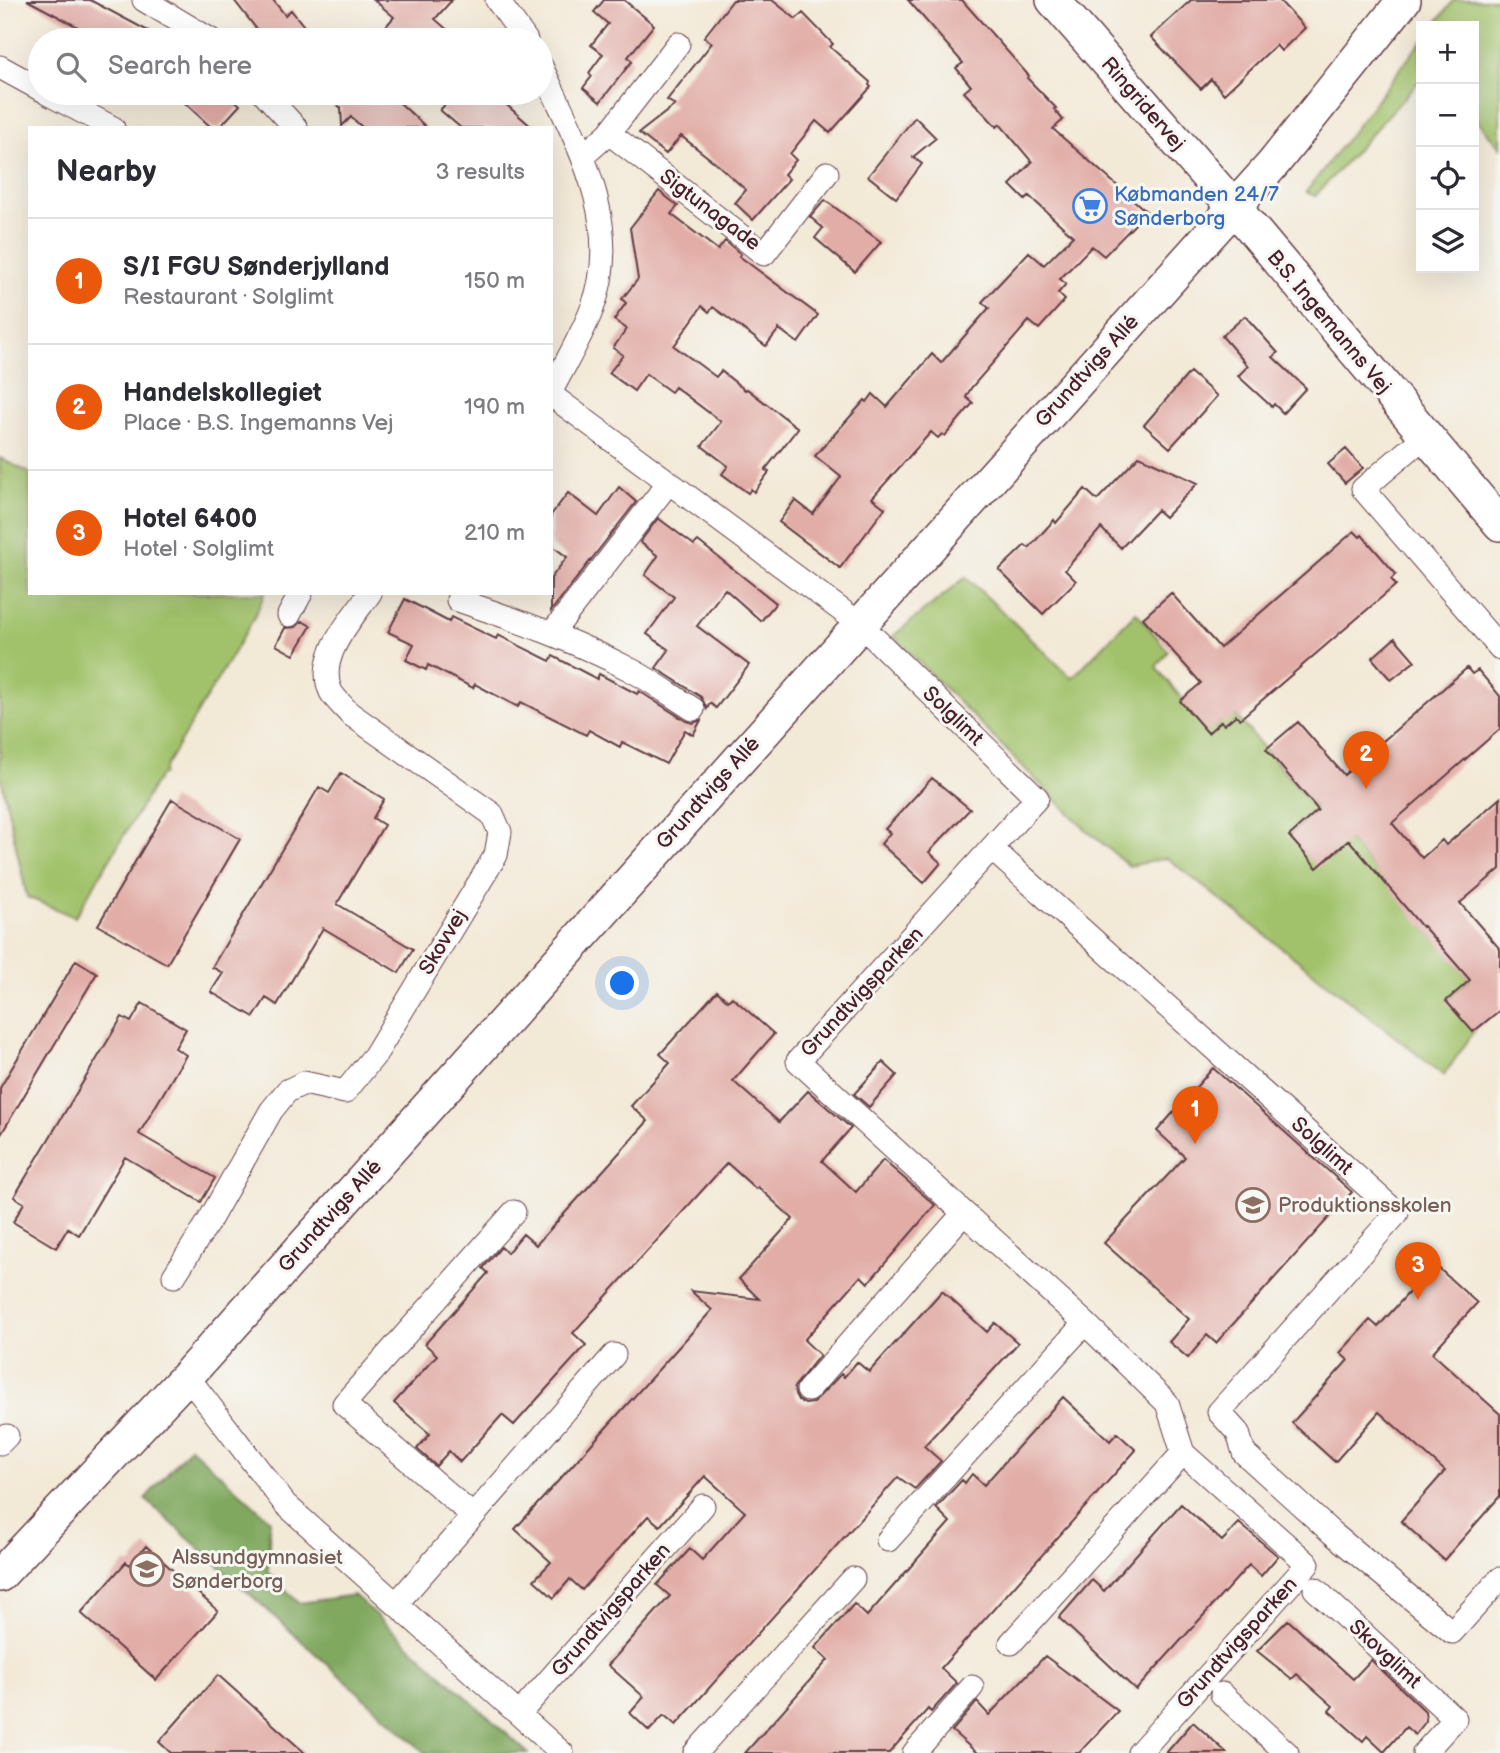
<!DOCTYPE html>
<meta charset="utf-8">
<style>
body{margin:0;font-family:"Balsamiq Sans",sans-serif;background:#f2f2f3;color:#2b2b33}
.controls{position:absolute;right:21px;top:21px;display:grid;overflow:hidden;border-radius:0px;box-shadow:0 7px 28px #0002}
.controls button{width:63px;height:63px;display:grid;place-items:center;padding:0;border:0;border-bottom:2px solid #e1e1e2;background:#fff;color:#2b2b33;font:35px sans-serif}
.you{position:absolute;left:623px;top:984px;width:24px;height:24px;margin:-18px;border:5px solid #fff;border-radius:50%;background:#1a73e8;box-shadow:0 0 0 10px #1a73e833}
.badge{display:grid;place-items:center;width:46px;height:46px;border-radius:50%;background:#ea580c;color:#fff;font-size:23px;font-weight:700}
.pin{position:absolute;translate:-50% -58px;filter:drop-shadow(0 2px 4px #0008)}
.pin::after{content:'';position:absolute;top:37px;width:24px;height:21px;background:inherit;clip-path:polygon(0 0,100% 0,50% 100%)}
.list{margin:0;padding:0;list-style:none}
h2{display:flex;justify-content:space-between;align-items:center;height:91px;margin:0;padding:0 28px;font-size:30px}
h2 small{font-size:23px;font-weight:400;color:#7c7c81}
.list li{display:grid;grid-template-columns:46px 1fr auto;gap:21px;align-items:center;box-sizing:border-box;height:126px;padding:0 28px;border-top:2px solid #e1e1e2}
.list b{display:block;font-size:26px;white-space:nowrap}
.list p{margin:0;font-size:23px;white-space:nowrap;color:#7c7c81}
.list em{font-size:23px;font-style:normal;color:#7c7c81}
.icon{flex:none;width:38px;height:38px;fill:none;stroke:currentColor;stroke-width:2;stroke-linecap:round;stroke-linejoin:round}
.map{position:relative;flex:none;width:1500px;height:1753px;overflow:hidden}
.search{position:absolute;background:#fff;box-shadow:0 7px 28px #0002;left:28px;top:28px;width:525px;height:77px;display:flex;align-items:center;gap:18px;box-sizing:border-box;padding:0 24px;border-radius:38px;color:#7c7c81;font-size:26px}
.panel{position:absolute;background:#fff;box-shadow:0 7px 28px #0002;left:28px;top:126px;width:525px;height:469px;border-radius:0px}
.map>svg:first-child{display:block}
.green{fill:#a1c26b;stroke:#76704b;stroke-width:2}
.forest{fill:#80a85f;stroke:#656445;stroke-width:2}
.building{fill:#e2ada7}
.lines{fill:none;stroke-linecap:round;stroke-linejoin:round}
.street-casing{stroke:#633d45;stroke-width:25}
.secondary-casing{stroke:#633d45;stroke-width:36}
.street{stroke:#fff;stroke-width:23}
.secondary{stroke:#fff;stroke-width:33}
.labels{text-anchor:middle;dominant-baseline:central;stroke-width:6;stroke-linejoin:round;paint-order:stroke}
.street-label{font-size:21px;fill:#4a1f2b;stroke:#f6f6f2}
.shop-label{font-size:21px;fill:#366cbe;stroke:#f6f6f2;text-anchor:start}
.education-label{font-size:21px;fill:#785e54;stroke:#f6f6f2;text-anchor:start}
</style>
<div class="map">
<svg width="1500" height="1753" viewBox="0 0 1500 1753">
<rect width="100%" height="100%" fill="#f6f6f2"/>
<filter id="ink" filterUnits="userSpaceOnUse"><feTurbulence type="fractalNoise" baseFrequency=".0143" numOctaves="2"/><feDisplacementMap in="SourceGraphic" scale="14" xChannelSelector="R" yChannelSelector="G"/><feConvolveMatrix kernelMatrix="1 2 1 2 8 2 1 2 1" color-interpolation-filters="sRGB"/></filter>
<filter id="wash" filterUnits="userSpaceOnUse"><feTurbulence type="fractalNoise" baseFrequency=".00686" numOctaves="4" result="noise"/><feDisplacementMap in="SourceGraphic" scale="28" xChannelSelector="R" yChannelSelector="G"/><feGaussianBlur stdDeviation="1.57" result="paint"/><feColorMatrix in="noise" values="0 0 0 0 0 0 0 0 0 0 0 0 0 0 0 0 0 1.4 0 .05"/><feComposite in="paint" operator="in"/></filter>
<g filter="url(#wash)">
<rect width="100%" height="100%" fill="#f3e9d7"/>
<path class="green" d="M1454,0H1500V148L1474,116V26H1434Z
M1421,42V79L1315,196L1306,192Z
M0,458L30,473V593H265L254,618L164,769L163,775H160L75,917L27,897L0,773Z
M966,577L1072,678L1136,612L1168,651L1156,667L1208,731L1232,711L1316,809L1290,834L1317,865L1348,839L1470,979L1448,999L1475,1030L1444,1075L1167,858L1129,866L1084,828L893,636Z"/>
<path class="forest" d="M190,1447L270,1520L268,1572L299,1603L354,1595L528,1753H425L145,1499Z"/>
<g id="blocks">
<path class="building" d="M27,0H90L165,40H71L78,27Z
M234,0H273L285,15L291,10L315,40H265Z
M374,0H452L435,19L459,40H374L394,17Z
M604,0H624L654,25L628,57L632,61L600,102L583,88L592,76L589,73L603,54L591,45L608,24L594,12Z
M733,0H772L796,19L803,13L833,44L830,47L870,82L869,85L871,87L830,133L816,121L790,154L796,160L784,174L789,179L753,220L735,203L746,190L718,165L681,136L666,154L639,133L675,105L667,100L712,43L704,37Z
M908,0H962L1029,76L1027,78L1056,108L1054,109L1063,120L1053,129L1147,212L1104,256L1092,246L1060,279L1066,284L1058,293L1065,300L1039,329L1029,321L971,388L966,397L973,403L945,436L942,434L938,438L931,432L872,498L885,508L840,568L779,522L795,500L813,514L841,477L815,456L865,400L867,402L873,394L887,407L932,354L941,363L989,308L982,302L1029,252L1044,265L1073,236L1029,196L1025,200L1010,185L1032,162L1000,124L997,127L964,92L971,86L956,68L963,63Z
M1191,0H1279L1305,28L1281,51L1276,45L1224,94L1211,79L1201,89L1151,37Z
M174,93H227L240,105L219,128H212Z
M324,93H389L427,128H363L351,117L342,126L341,108Z
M456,93H493L533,128H461L440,110Z
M915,117L936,138L913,157L922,164L896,198L868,176Z
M659,191L678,206L671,214L718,250L725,241L741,254L739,256L818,315L798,343L779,329L766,346L713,307L709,312L702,306L674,346L716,377L721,371L745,390L747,389L798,428L765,470L769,472L754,492L751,489L748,493L722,474L728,466L702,446L721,422L675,387L671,392L646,374L634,391L609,373L623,355L613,348L627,329L614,320L626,303L622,299L638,279L630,228Z
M825,200L881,242L855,272L815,238L823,228L810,217Z
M1245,316L1278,353L1273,357L1306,388L1283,413L1274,404L1272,407L1238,376L1248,366L1222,336Z
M1190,372L1217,396L1170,448L1144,425Z
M1346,449L1363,468L1345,483L1328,464Z
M1139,456L1198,483L1165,517L1157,510L1121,548L1101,528L1065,570L1076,581L1043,614L999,570L1025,545L1029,548L1054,520L1056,523L1085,489L1097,500Z
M619,487L636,502L551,611V578L567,557L551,545V515L568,493L598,516Z
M658,518L694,545L698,541L776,603L761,621L725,589L697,626L749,665L716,708L710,703L707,709L701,697L656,668L669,650L647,634L674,597L645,575L658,556L640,542Z
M1354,531L1360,537L1362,535L1396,574L1391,579L1396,585L1240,719L1236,715L1224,725L1221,721L1208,733L1180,701L1201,683L1143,618L1171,593L1220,648Z
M405,599L449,622L451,617L496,639L498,635L550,661L553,656L597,679L599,674L637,694L639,691L686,721L693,723L701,720L693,735L685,730L666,764L622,742L620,747L589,730L586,735L521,702L518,707L475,684L473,688L428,665L426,670L406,660L414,644L388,632Z
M302,621L311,626L294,655L276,645L285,628L296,627Z
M1395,638L1415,661L1391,680L1372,658Z
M1467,668L1472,674L1478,670L1500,696V729L1392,823L1422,858L1442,840L1446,845L1500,798V869L1460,903L1500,949V1010L1473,1032L1446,1001L1470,980L1423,926L1422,927L1349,840L1317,868L1289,836L1318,810L1266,749L1298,722L1344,775Z
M341,773L384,799L373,818L384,825L337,904L413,949L399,973L323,928L277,1005L266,998L254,1017L211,992L223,973L212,967L319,787L329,793Z
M932,778L970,809L929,852L941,863L924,883L881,844L890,833L885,829Z
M172,799L240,839L167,964L98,925Z
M76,960L97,973L0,1136V1088Z
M717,991L728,1001L732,997L774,1034L733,1081L779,1122L808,1091L851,1128L822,1161L856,1192L883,1160L935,1205L868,1283L861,1276L804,1340L820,1355L794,1387L795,1394L798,1400L805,1404L813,1403L841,1374L844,1377L857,1362L869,1372L942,1291L987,1332L995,1323L1018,1343L924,1446L941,1461L915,1489L898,1477L676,1725L664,1715L649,1731L630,1713L644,1697L608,1665L670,1596L657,1585L690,1549L702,1560L745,1512L705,1476L660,1526L648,1516L582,1590L570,1579L554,1598L534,1580L551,1562L515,1529L712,1310L691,1291L759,1299L739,1279L793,1219L758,1187L756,1189L727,1163L573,1333L586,1345L548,1387L514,1425L502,1415L460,1462L449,1451L436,1466L417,1449L430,1434L394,1403L437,1355L425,1344L488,1273L483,1268L501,1247L507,1253L523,1234L536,1245L648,1121L631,1106L670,1063L660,1054Z
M142,1003L186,1029L175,1048L186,1055L139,1134L215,1178L201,1202L125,1157L79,1235L68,1228L56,1248L13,1222L24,1203L14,1197L122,1017L131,1022Z
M883,1062L897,1075L869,1107L854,1094Z
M1213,1068L1352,1192L1216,1343L1207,1335L1188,1358L1169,1342L1189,1319L1104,1243L1185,1157L1157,1131Z
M1434,1264L1477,1303L1432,1353L1500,1414V1496L1444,1560L1401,1521L1445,1471L1379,1412L1335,1462L1292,1423L1348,1360L1340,1353L1370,1320L1378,1327Z
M1063,1397L1110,1441L1117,1433L1136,1450L941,1668L957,1683L931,1712L928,1709L889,1753H745L828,1660L815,1648L854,1604L867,1616L950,1522L936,1508L962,1480L965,1483L972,1474L984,1485Z
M1181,1504L1222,1541L1239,1523L1278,1556L1261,1576L1249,1565L1136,1690L1059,1618L1092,1580L1104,1591Z
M146,1546L218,1611L156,1680L81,1613L126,1562L130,1565Z
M1288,1620L1353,1679L1371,1660L1425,1711L1426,1721L1415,1735L1406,1727L1384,1752L1367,1736L1363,1741L1329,1711L1333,1706L1297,1674L1292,1679L1257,1651Z
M1045,1656L1118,1711L1079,1753H977L952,1731L977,1702L989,1715Z
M218,1675L305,1753H171L159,1742Z
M1193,1722L1227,1753H1166Z"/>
</g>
</g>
<g filter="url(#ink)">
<use href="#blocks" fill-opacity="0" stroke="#633d45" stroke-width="2"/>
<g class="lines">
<g class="street-casing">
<path id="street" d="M144,0L211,40
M497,0L526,40
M541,66C576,141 625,224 592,309C581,337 565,364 551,391
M0,67L40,89
M47,93L113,128
M264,93L296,128
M609,133L764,254L827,173
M583,156L609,133L678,44
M551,395L860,624L1037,798L798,1061L964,1213L808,1390
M1425,436L1363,489L1500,648
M458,600C516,620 574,640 629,669C651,680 672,696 693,709
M289,615L301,593
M552,633L669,482
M992,849L1397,1213L1219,1412L1238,1433L1244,1453L1332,1533L1452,1632L1500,1579
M964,1213L1085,1323L1167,1403L1183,1453L1308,1564L1139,1753
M174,1276L209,1221L271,1111L287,1091L304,1083L345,1092L375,1055L496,855L500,832L492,814L349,713C344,707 335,699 331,692C315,657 352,619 370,593
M187,1376L285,1504L562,1753
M0,1443L7,1436
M473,1516L344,1404L514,1212
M888,1540L1085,1323
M1315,1589L1455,1719L1424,1753
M396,1604L614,1355
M1011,1643L1183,1453
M1222,1694L1287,1753
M519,1714L703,1506
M695,1753L853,1579
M914,1753L972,1687"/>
</g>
<g class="secondary-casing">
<path id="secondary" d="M1053,0L1234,207L1500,524
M0,1575L187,1376L1273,164L1404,0"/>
</g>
<use href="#street" class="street"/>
<use href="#secondary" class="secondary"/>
</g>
</g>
<defs>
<g id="supermarket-ring" transform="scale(1.75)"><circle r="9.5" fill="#f6f6f2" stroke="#3f7fe0" stroke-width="1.5"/><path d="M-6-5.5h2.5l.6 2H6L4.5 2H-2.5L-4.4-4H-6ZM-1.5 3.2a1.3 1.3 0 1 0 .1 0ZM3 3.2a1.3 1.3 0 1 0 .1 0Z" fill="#3f7fe0"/></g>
<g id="school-ring" transform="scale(1.75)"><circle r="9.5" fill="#f6f6f2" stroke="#8d6e63" stroke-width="1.5"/><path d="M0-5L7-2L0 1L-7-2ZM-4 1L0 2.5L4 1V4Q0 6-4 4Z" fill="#8d6e63"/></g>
</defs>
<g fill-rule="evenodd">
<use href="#supermarket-ring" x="1090" y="206"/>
<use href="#school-ring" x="1253" y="1205"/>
<use href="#school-ring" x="147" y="1569"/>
</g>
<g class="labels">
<g class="street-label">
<text transform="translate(1143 104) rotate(49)">Ringridervej</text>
<text transform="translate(710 210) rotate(37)">Sigtunagade</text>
<text transform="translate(1329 322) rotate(50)">B.S. Ingemanns Vej</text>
<text transform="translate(1087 371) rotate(-48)">Grundtvigs Allé</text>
<text transform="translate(953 716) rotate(44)">Solglimt</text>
<text transform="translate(708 793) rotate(-48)">Grundtvigs Allé</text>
<text transform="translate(443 942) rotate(-59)">Skovvej</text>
<text transform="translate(862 992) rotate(-47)">Grundtvigsparken</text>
<text transform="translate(1322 1146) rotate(42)">Solglimt</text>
<text transform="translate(330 1216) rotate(-48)">Grundtvigs Allé</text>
<text transform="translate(611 1610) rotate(-49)">Grundtvigsparken</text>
<text transform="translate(1237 1643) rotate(-48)">Grundtvigsparken</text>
<text transform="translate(1385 1654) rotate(43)">Skovglimt</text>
</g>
<g class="shop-label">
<text x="1114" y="194">Købmanden 24/7<tspan x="1114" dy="24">Sønderborg</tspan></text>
</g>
<g class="education-label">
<text x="1278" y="1205">Produktionsskolen</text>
<text x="172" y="1557">Alssundgymnasiet<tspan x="172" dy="24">Sønderborg</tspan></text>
</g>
</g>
</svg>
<div class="controls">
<button>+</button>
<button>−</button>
<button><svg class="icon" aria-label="locate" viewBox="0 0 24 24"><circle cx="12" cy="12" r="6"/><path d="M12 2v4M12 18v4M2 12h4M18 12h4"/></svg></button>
<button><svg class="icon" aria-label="layers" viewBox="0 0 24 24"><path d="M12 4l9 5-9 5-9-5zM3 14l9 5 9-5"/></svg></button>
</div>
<div class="you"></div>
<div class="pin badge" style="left:1195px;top:1144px">1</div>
<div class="pin badge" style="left:1366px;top:789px">2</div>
<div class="pin badge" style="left:1418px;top:1300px">3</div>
<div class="search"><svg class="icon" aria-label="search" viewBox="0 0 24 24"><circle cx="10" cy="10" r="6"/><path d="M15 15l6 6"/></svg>Search here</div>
<section class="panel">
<h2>Nearby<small>3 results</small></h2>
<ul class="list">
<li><span class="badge">1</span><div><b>S/I FGU Sønderjylland</b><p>Restaurant · Solglimt</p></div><em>150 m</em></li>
<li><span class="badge">2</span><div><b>Handelskollegiet</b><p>Place · B.S. Ingemanns Vej</p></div><em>190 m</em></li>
<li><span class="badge">3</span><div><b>Hotel 6400</b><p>Hotel · Solglimt</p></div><em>210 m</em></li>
</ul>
</section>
</div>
